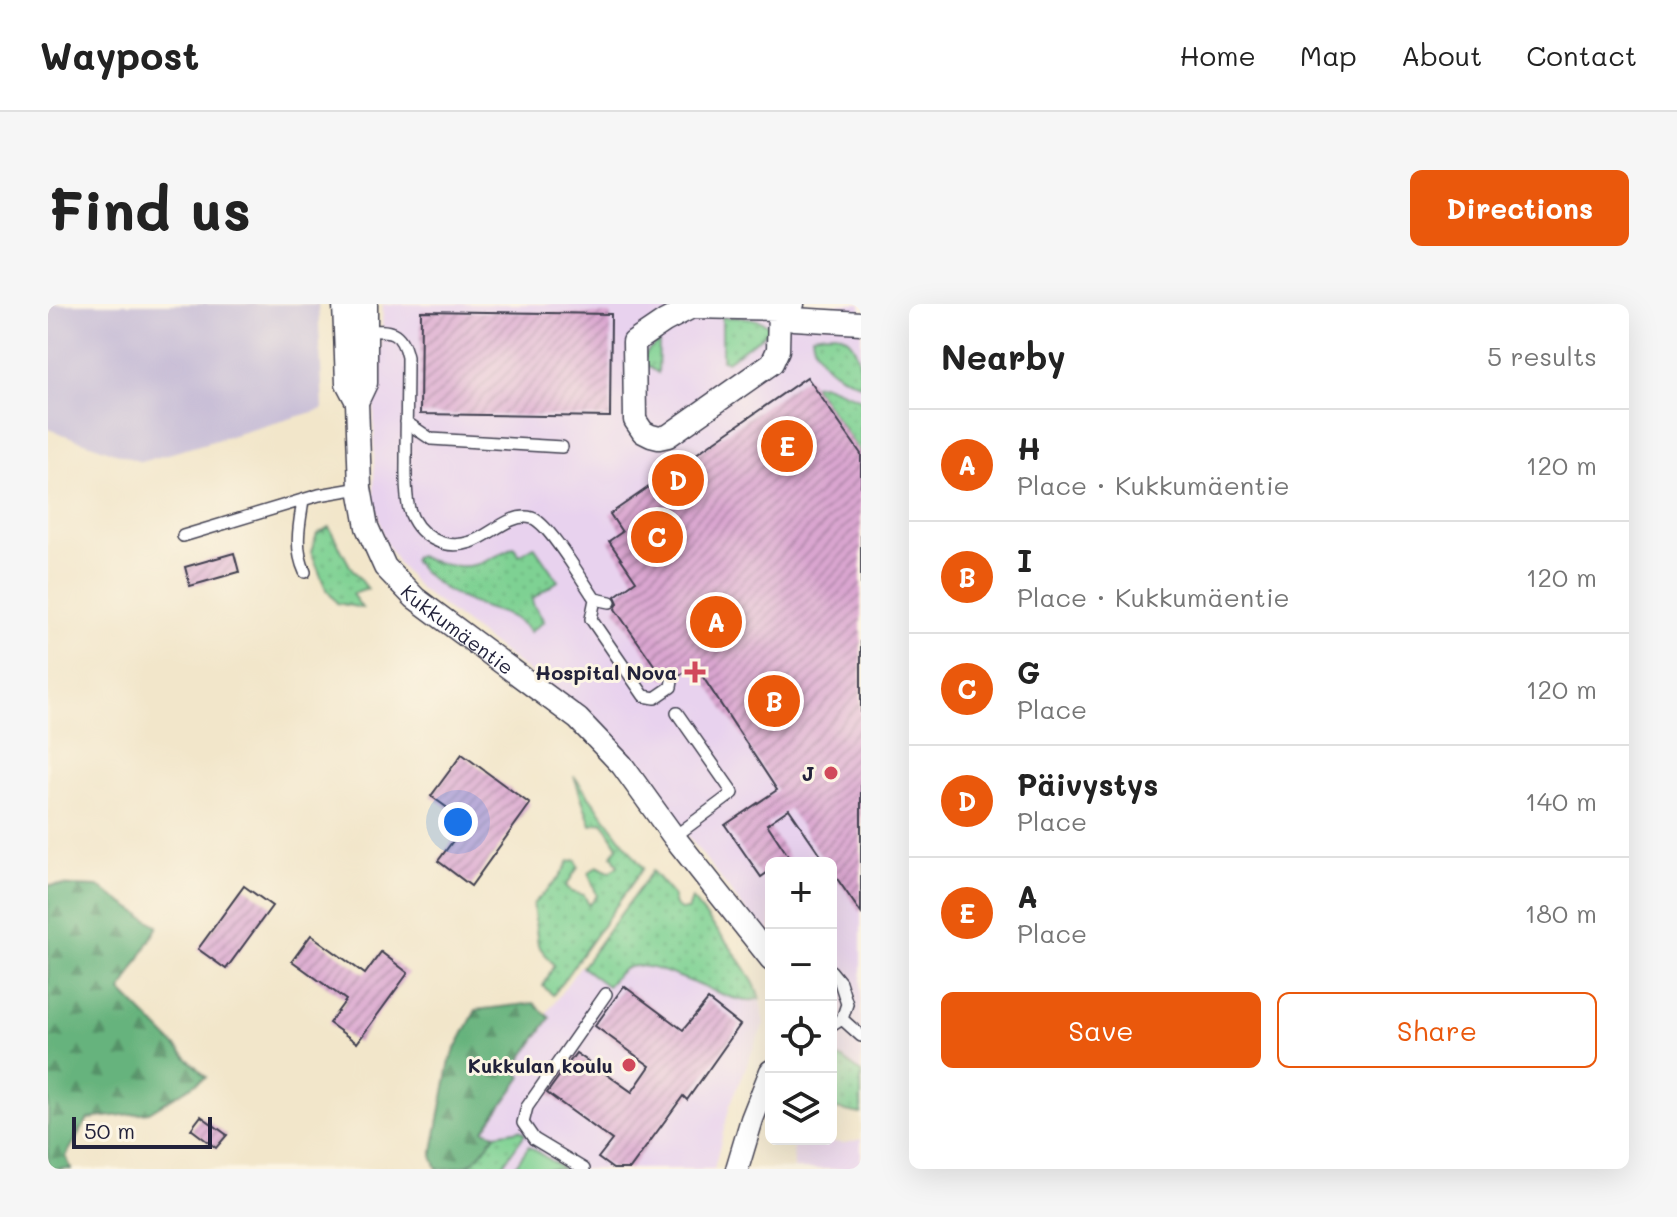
<!DOCTYPE html>
<meta charset="utf-8">
<style>
body{margin:0;font-family:Mali,sans-serif;background:#f6f6f6;color:#222}
.controls{position:absolute;right:24px;bottom:24px;display:grid;overflow:hidden;border-radius:12px;box-shadow:0 8px 32px #0002}
.controls button{width:72px;height:72px;display:grid;place-items:center;padding:0;border:0;border-bottom:2px solid #e0e0e0;background:#fff;color:#222;font:40px sans-serif}
.scale{position:absolute;left:24px;bottom:20px;width:140px;box-sizing:border-box;padding-left:8px;border:4px solid #22223b;border-top:0;font-size:22px;line-height:28px;white-space:nowrap;color:#22223b;-webkit-text-stroke:6px #fcf5e5;paint-order:stroke}
.you{position:absolute;left:410px;top:518px;width:28px;height:28px;margin:-20px;border:6px solid #fff;border-radius:50%;background:#1a73e8;box-shadow:0 0 0 12px #1a73e833}
.badge{display:grid;place-items:center;width:52px;height:52px;border-radius:50%;background:#ea580c;color:#fff;font-size:26px;font-weight:700}
.pin{position:absolute;translate:-50% -50%;border:4px solid #fff;box-shadow:0 2px 8px #0006}
.list{margin:0;padding:0;list-style:none}
h2{display:flex;justify-content:space-between;align-items:center;height:104px;margin:0;padding:0 32px;font-size:34px}
h2 small{font-size:26px;font-weight:400;color:#767676}
.list li{display:grid;grid-template-columns:52px 1fr auto;gap:24px;align-items:center;box-sizing:border-box;height:112px;padding:0 32px;border-top:2px solid #e0e0e0}
.list b{display:block;font-size:30px;white-space:nowrap}
.list p{margin:0;font-size:26px;white-space:nowrap;color:#767676}
.list em{font-size:26px;font-style:normal;color:#767676}
.actions{display:flex;gap:16px;padding:24px 32px}
.actions a{flex:1;padding:18px 0;border:2px solid #ea580c;border-radius:12px;text-align:center;font-size:28px;color:#ea580c}
.actions .main{background:#ea580c;color:#fff}
.icon{flex:none;width:44px;height:44px;fill:none;stroke:currentColor;stroke-width:2;stroke-linecap:round;stroke-linejoin:round}
.map{position:relative;flex:none;width:813px;height:865px;overflow:hidden;border-radius:12px}
header{display:flex;align-items:center;gap:48px;box-sizing:border-box;height:112px;padding:0 40px;background:#fff;border-bottom:2px solid #e0e0e0}
header strong{font-size:38px}
nav{display:flex;gap:44px;margin-inline-start:auto;font-size:28px}
.intro{display:flex;align-items:center;justify-content:space-between;box-sizing:border-box;height:192px;padding:0 48px}
h1{margin:0;font-size:56px}
.button{padding:20px 36px;border-radius:12px;background:#ea580c;color:#fff;font-size:28px;font-weight:700}
main{display:flex;gap:48px;padding:0 48px}
aside{flex:1;background:#fff;border-radius:12px;box-shadow:0 8px 32px #0002}
.map>svg:first-child{display:block}
.built{fill:#e8d2ee}
.industrial{fill:#c9bfd7}
.grass{fill:url(#grass-dots);stroke:#507a67;stroke-width:2}
.forest{fill:url(#forest-firs);stroke:#446a5c;stroke-width:2}
.park{fill:#7ed193;stroke:#507a67;stroke-width:2}
.building{fill:url(#building-hatch)}
.lines{fill:none;stroke-linecap:round;stroke-linejoin:round}
.service-casing{stroke:#413f50;stroke-width:14}
.minor-casing{stroke:#413f50;stroke-width:25}
.service{stroke:#fff;stroke-width:11}
.minor{stroke:#fff;stroke-width:22}
.poi-dot{fill:#d1495b;stroke:#fcf5e5;stroke-width:3}
.labels{text-anchor:middle;dominant-baseline:central;stroke-width:6;stroke-linejoin:round;paint-order:stroke}
.street-label{font-size:20px;fill:#22223b;stroke:#fcf5e5}
.poi-label{font-size:20px;font-weight:bold;fill:#22223b;stroke:#fcf5e5;text-anchor:end}
</style>
<header>
<strong>Waypost</strong>
<nav><a>Home</a><a>Map</a><a>About</a><a>Contact</a></nav>
</header>
<div class="intro"><h1>Find us</h1><a class="button">Directions</a></div>
<main>
<div class="map">
<svg width="813" height="865" viewBox="0 0 813 865">
<defs>
<pattern id="grass-dots" width="8" height="8" patternUnits="userSpaceOnUse" patternTransform="scale(2)"><rect width="8" height="8" fill="#7ed193"/><path d="M2 2h.1M6 6h.1" fill="none" stroke="#6db380" stroke-width="1.8" stroke-linecap="round"/></pattern>
<pattern id="forest-firs" width="22" height="20" patternUnits="userSpaceOnUse" patternTransform="scale(2)"><rect width="22" height="20" fill="#66b37d"/><path d="M5 1l3.5 6h-7zM16 11l3.5 6h-7z" fill="#549168"/></pattern>
<pattern id="building-hatch" width="6" height="6" patternUnits="userSpaceOnUse" patternTransform="scale(2)"><rect width="6" height="6" fill="#daa6d0"/><path d="M-1 1l2-2M0 6l6-6M5 7l2-2" fill="none" stroke="#b087aa"/></pattern>
</defs>
<rect width="100%" height="100%" fill="#fcf5e5"/>
<filter id="ink" filterUnits="userSpaceOnUse"><feTurbulence type="fractalNoise" baseFrequency=".0125" numOctaves="2"/><feDisplacementMap in="SourceGraphic" scale="16" xChannelSelector="R" yChannelSelector="G"/><feConvolveMatrix kernelMatrix="1 2 1 2 8 2 1 2 1" color-interpolation-filters="sRGB"/></filter>
<filter id="wash" filterUnits="userSpaceOnUse"><feTurbulence type="fractalNoise" baseFrequency=".006" numOctaves="4" result="noise"/><feDisplacementMap in="SourceGraphic" scale="32" xChannelSelector="R" yChannelSelector="G"/><feGaussianBlur stdDeviation="1.8" result="paint"/><feColorMatrix in="noise" values="0 0 0 0 0 0 0 0 0 0 0 0 0 0 0 0 0 1.4 0 .05"/><feComposite in="paint" operator="in"/></filter>
<g filter="url(#wash)">
<rect width="100%" height="100%" fill="#f2e6ca"/>
<path class="built" d="M335,0H813V810L783,804V559H723V640L636,527L623,507L571,441L554,423L372,285L350,259L336,236L326,195V54L328,49L333,47Z
M563,625L711,689L716,720L682,801L666,865H389L532,662L535,663Z
M813,835V865H746L745,836L798,839Z"/>
<path class="industrial" d="M0,0H270L275,105L93,158L0,125Z"/>
<path class="grass" d="M674,13C691,14 711,11 724,25L679,57L674,56Z
M778,29C783,30 787,28 791,30C811,36 813,65 813,81C789,71 767,60 764,31Z
M611,38L610,69L595,59C596,48 602,45 611,38Z
M774,80L813,95V150L765,81Z
M281,223L302,262L320,285L304,290L314,304L289,299L278,285L263,248L269,230Z
M486,242L510,277L484,295L485,300L496,317L482,328C467,310 454,310 432,302C406,292 382,279 365,256L367,253L370,252C385,259 409,265 426,261C440,258 453,249 466,243L471,251Z
M526,472L595,564L505,691L495,682L506,661L490,641L485,600L511,574L521,557L528,556L530,563L518,582L524,588L536,591L541,601L549,592L541,569L549,562L561,568L570,562L564,551L570,542L555,518L543,521Z
M604,567L624,590L627,602L633,606H640L644,595C663,619 706,668 712,695C706,696 699,698 693,696C664,691 603,653 578,664C570,668 565,676 559,682L534,663Z
M783,749L795,755L813,769V810L783,804Z
M472,826L477,830L452,865H428L421,862L448,830Z"/>
<path class="forest" d="M0,581L51,583L110,622L73,687L158,773L101,808L40,815L18,852L23,865H0Z
M486,699L502,714L467,765L474,773L436,826L448,830C425,858 428,865 389,865L384,852L402,756L428,706Z"/>
<path class="park" d="M481,842L515,865H465Z"/>
<g id="blocks">
<path class="building" d="M373,7L563,10L562,113L372,110Z
M759,73L813,150V609L783,566V559H778L741,505L719,520L741,553L733,559H723V566L713,573L677,521L729,486L647,361L631,372L626,369H622L616,375L567,305L570,299L567,292L588,277L561,237L574,228L562,210Z
M186,249L191,268L142,282L137,263Z
M414,450L482,500L423,582L390,557L419,518L383,492Z
M196,582L224,602L178,665L150,645Z
M263,631L317,670L333,648L360,669L309,739L281,719L298,696L244,657Z
M576,682L635,726L660,696L692,721L639,796L635,792L582,865H565L550,854L564,836L499,789L528,749L584,788L602,762L547,722Z
M153,812L179,831L168,844L143,825Z"/>
</g>
</g>
<g filter="url(#ink)">
<use href="#blocks" fill-opacity="0" stroke="#413f50" stroke-width="2"/>
<g class="lines">
<g class="service-casing">
<path id="service" d="M317,27C341,26 353,25 359,53C359,87 358,122 358,156C358,172 357,190 361,205C369,232 396,247 423,238C442,232 463,208 484,214C501,219 535,278 547,295L543,315L596,392L607,394L623,383L624,377
M358,118L383,135L514,143
M255,197C251,222 246,244 257,268
M135,232L271,191L312,184
M547,295L562,298
M626,533L685,489L629,409
M783,667L792,678L799,700L794,715L783,722
M794,715L813,732
M536,865L486,835L475,819L479,803L558,690"/>
</g>
<g class="minor-casing">
<g id="minor">
<path id="s1" d="M296,0L299,79L309,98L312,184L319,223L337,263L367,294L530,415L574,461L626,533L723,655"/>
<path d="M731,5L730,46L724,59L620,132L611,134L603,132L595,128L587,116L586,38L617,17L644,3L731,5L745,0"/>
<path d="M731,5L746,15L813,19"/>
<path d="M309,98L318,79V0"/>
<path d="M689,865L704,815L723,767"/>
</g>
</g>
<use href="#service" class="service"/>
<use href="#minor" class="minor"/>
</g>
</g>
<g class="poi-dot">
<path d="M643 356h8v8h8v8h-8v8h-8v-8h-8v-8h8z"/>
<circle cx="783" cy="469" r="8"/>
<circle cx="581" cy="761" r="8"/>
</g>
<g class="labels">
<g class="street-label">
<text stroke="none"><textPath href="#s1" startOffset="366">Kukkumäentie</textPath></text>
</g>
<g class="poi-label">
<text x="629" y="368">Hospital Nova</text>
<text x="767" y="469">J</text>
<text x="565" y="761">Kukkulan koulu</text>
</g>
</g>
</svg>
<div class="controls">
<button>+</button>
<button>−</button>
<button><svg class="icon" aria-label="locate" viewBox="0 0 24 24"><circle cx="12" cy="12" r="6"/><path d="M12 2v4M12 18v4M2 12h4M18 12h4"/></svg></button>
<button><svg class="icon" aria-label="layers" viewBox="0 0 24 24"><path d="M12 4l9 5-9 5-9-5zM3 14l9 5 9-5"/></svg></button>
</div>
<div class="scale">50 m</div>
<div class="you"></div>
<div class="pin badge" style="left:668px;top:318px">A</div>
<div class="pin badge" style="left:726px;top:397px">B</div>
<div class="pin badge" style="left:609px;top:233px">C</div>
<div class="pin badge" style="left:630px;top:176px">D</div>
<div class="pin badge" style="left:739px;top:142px">E</div>
</div>
<aside>
<h2>Nearby<small>5 results</small></h2>
<ul class="list">
<li><span class="badge">A</span><div><b>H</b><p>Place · Kukkumäentie</p></div><em>120 m</em></li>
<li><span class="badge">B</span><div><b>I</b><p>Place · Kukkumäentie</p></div><em>120 m</em></li>
<li><span class="badge">C</span><div><b>G</b><p>Place</p></div><em>120 m</em></li>
<li><span class="badge">D</span><div><b>Päivystys</b><p>Place</p></div><em>140 m</em></li>
<li><span class="badge">E</span><div><b>A</b><p>Place</p></div><em>180 m</em></li>
</ul>
<div class="actions"><a class="main">Save</a><a>Share</a></div>
</aside>
</main>
